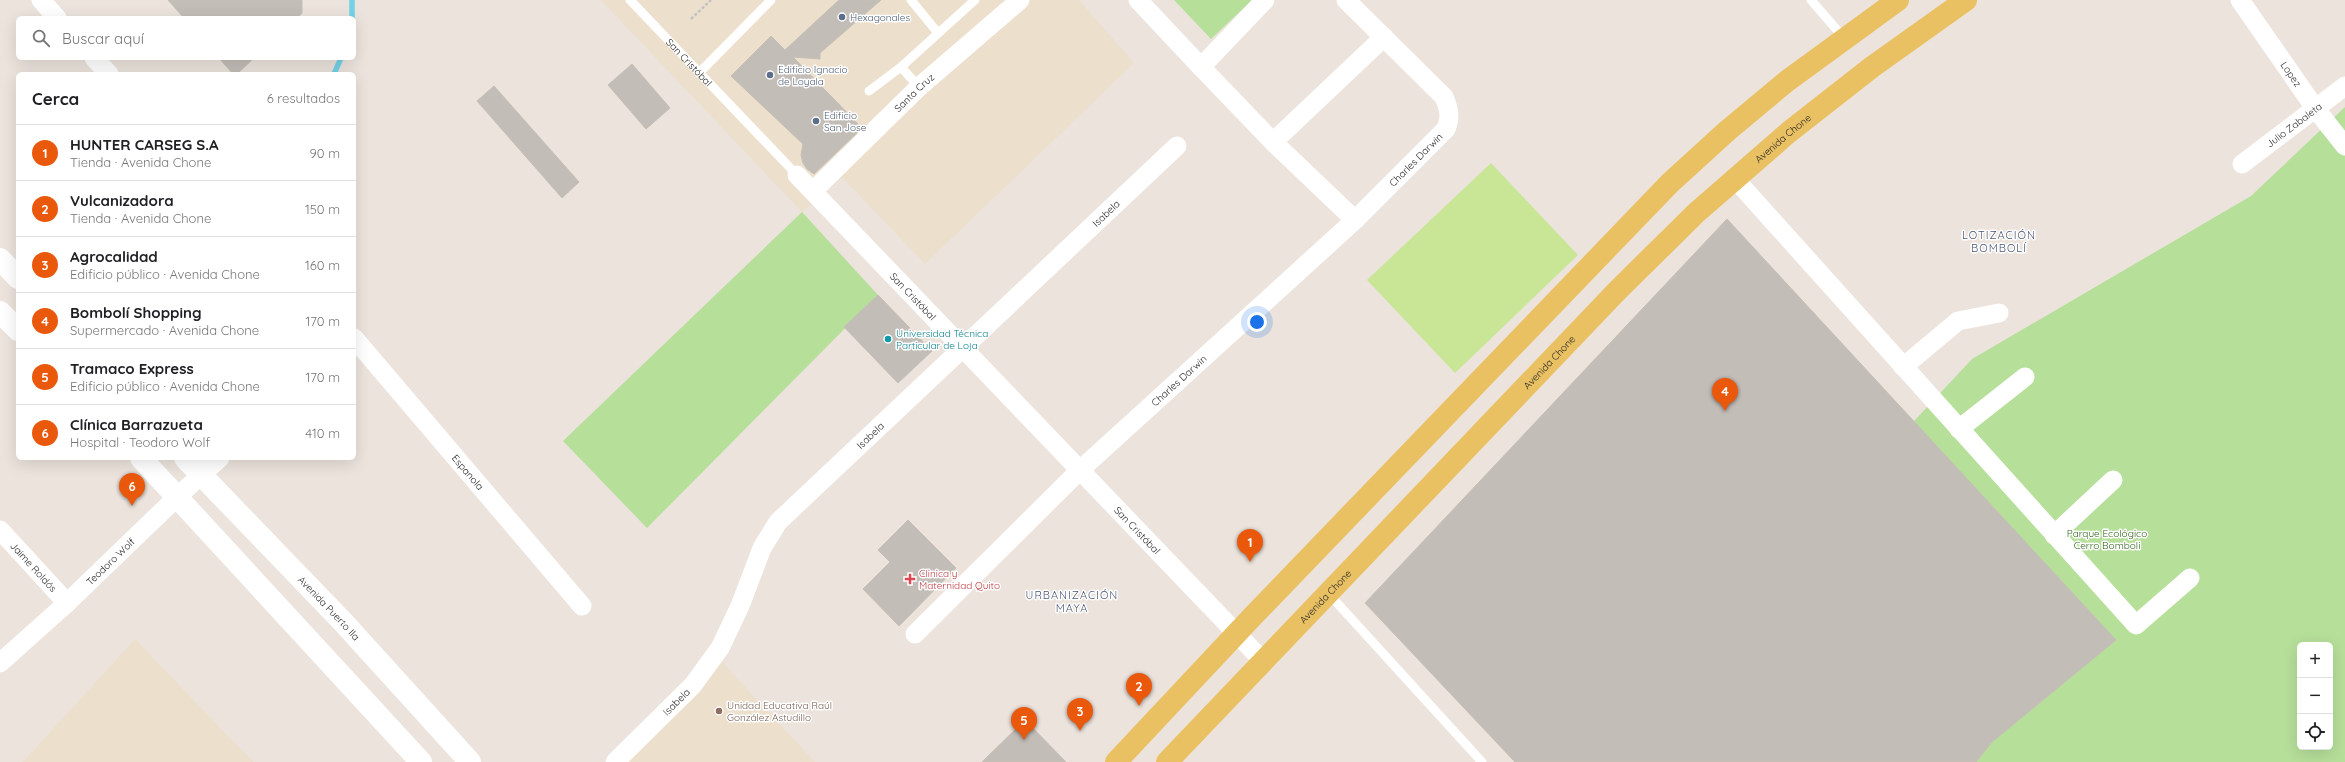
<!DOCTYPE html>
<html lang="es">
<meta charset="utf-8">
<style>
body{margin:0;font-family:Quicksand,sans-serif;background:#f2f2f2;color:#202124}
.controls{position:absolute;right:12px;bottom:12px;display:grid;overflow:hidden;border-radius:6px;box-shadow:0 4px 16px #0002}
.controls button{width:36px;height:36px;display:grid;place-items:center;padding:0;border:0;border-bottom:1px solid #e0e0e0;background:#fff;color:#202124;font:20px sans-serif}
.you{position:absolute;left:1257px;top:322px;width:14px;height:14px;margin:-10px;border:3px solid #fff;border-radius:50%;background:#1a73e8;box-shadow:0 0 0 6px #1a73e833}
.badge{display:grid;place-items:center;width:26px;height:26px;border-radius:50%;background:#ea580c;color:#fff;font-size:13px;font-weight:700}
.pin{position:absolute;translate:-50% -33px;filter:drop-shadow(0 1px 2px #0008)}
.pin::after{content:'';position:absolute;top:21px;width:14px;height:12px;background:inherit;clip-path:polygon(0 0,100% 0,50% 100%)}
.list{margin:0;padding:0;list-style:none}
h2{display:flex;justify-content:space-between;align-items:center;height:52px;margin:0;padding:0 16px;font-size:17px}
h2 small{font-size:13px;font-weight:400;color:#757577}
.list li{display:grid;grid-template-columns:26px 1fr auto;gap:12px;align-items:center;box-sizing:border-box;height:56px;padding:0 16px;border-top:1px solid #e0e0e0}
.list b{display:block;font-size:15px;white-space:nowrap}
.list p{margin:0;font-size:13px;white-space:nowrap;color:#757577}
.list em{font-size:13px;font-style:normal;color:#757577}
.icon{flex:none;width:22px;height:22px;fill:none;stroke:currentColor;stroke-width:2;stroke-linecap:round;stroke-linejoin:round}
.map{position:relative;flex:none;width:2345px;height:762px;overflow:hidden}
.search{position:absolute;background:#fff;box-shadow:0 4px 16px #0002;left:16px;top:16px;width:340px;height:44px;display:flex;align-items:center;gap:10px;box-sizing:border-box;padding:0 14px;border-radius:6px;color:#757577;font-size:15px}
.panel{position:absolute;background:#fff;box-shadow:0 4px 16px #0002;left:16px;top:72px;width:340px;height:388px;border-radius:6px}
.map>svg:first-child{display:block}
.education{fill:#ecdfcc}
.green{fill:#b6df9a;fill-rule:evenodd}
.pitch{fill:#c9e696}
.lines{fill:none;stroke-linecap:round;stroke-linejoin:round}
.stream{stroke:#73d1e8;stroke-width:5.5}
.building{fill:#c3bdb8;stroke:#c6bfb5}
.path{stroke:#c3c3c3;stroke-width:2.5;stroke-dasharray:3 2;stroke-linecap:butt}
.service{stroke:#fff;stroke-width:9}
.minor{stroke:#fff;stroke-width:19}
.tertiary{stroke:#fff;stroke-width:22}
.primary{stroke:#eac162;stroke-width:22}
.service-dot{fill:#5c6f8a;stroke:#fff;stroke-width:1.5}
.culture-dot{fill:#0f9aa8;stroke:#fff;stroke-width:1.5}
.health-dot{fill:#e0444e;stroke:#fff;stroke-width:1.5}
.education-dot{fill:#8d6e63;stroke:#fff;stroke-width:1.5}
.labels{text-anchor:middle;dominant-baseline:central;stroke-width:3;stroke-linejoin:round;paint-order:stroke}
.service-label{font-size:10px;fill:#4e5e75;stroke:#fff;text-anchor:start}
.street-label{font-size:10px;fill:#292929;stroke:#fff}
.culture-label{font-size:10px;fill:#0d838f;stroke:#fff;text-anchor:start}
.park-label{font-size:10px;fill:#30621d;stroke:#fff}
.health-label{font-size:10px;fill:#be3a42;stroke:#fff;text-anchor:start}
.education-label{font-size:10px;fill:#785e54;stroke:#fff;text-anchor:start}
.neighbourhood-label{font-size:11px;letter-spacing:1px;fill:#4c5778;stroke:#fff}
</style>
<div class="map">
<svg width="2345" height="762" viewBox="0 0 2345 762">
<rect width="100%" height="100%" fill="#ebe3dc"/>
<path class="education" d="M601,0H1079L1134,63L925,264L842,177L802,212Z
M135,639L253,762H23Z
M720,660L815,762H620Z"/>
<path class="green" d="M1174,0H1252L1211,39Z
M2345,107V762H1596L1972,359L2251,196ZM2300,645H2330V747H2300Z
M802,212L878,295L647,528L563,441Z"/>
<path class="pitch" d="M1491,163L1578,255L1455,373L1367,280Z"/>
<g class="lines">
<path class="stream" d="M352,18V0
M334,74L341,58"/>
</g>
<path class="building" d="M168,0H302V13L297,18H184Z
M839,0H881L820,53V59L793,57L862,128L814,174L807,169L803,163L801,155L803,144L731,76L771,36L785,50Z
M219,58H254L237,74H233Z
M632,64L670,108L646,129L608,85Z
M494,86L579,182L562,198L477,101Z
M1727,219L2116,640L1992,742L1976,762H1515L1365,603Z
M878,295L932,351L898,383L844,327Z
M908,520L956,568L899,626L863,589L890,562L878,550Z
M1025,720L1066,762H982Z"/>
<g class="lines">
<path class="path" d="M691,19L711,0"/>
<g class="service">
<path id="s1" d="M630,0L797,175"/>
<path d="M911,0L938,33"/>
<path d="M1811,0L1844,38"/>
<path d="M699,73L771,0"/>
<path d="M919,87L901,67L975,0"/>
<path d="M869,91L901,67"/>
<path d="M1328,593L1482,762"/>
</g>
<g class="minor">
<path d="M41,0L57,18"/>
<path d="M1138,0L1201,67L1265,0"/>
<path id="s2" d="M2240,0L2315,108L2345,146"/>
<path d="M94,58L109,74"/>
<path d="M1201,67L1273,142L1355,220"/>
<path d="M1273,142L1384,37"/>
<path id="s3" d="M2242,164L2345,86"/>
<path id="s4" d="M797,175L1263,661"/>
<path d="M1735,179L2136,625L2190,578"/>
<path id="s5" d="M813,191L919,87L1020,0"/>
<path id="s6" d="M354,338L582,606"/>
<path d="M1903,367L1958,321L1999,313"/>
<path d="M1959,429L2025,377"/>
<path id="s7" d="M0,530L67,603"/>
<path d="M2054,535L2113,480"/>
<path id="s8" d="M915,634L1079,471L1355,220L1446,129C1451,117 1449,109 1444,97L1346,0"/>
<path id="s9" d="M0,663L67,603L178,496L220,458"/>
<path id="s10" d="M615,762L693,685L720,648L740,606L762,548L778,522L1177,146"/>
</g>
<g class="tertiary">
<path d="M0,259L18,278"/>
<path d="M0,312L18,330"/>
<path d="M141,458L421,762"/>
<path id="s11" d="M185,458L343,622L470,762"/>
</g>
<g class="primary">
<path d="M1116,762L1252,617L1670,183L1727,131L1787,81L1898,0"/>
<path id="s12" d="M1167,762L1617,291L1696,213L1789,132L1872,67L1966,0"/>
</g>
</g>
<g class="service-dot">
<circle cx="842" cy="17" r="4"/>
<circle cx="770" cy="75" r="4"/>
<circle cx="816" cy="121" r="4"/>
</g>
<circle class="culture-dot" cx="888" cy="339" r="4"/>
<path class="health-dot" d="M908 573h4v4h4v4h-4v4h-4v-4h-4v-4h4z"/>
<circle class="education-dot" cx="719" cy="711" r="4"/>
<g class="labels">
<g class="service-label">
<text x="850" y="17">Hexagonales</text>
<text x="778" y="69">Edificio Ignacio<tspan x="778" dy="12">de Loyala</tspan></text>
<text x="824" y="115">Edificio<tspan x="824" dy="12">San Jose</tspan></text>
</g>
<g class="street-label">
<text stroke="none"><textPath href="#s1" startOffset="86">San Cristóbal</textPath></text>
<text stroke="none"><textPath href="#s2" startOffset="90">Lopez</textPath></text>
<text stroke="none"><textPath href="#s5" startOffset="141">Santa Cruz</textPath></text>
<text stroke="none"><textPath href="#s3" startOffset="65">Julio Zabaleta</textPath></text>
<text stroke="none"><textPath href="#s12" startOffset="877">Avenida Chone</textPath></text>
<text stroke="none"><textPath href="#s8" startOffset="690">Charles Darwin</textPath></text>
<text stroke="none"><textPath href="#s10" startOffset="745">Isabela</textPath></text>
<text stroke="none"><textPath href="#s4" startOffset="168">San Cristóbal</textPath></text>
<text stroke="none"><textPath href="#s12" startOffset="553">Avenida Chone</textPath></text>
<text stroke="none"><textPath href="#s8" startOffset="366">Charles Darwin</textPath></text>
<text stroke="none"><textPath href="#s10" startOffset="421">Isabela</textPath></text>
<text stroke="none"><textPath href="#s6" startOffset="176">Espanola</textPath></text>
<text stroke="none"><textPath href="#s4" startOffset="492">San Cristóbal</textPath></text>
<text stroke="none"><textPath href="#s9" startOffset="150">Teodoro Wolf</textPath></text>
<text stroke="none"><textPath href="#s7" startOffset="50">Jaime Roldós</textPath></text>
<text stroke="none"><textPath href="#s12" startOffset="229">Avenida Chone</textPath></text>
<text stroke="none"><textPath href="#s11" startOffset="208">Avenida Puerto Ila</textPath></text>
<text stroke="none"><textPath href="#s10" startOffset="86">Isabela</textPath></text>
</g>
<g class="culture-label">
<text x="896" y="333">Universidad Técnica<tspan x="896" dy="12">Particular de Loja</tspan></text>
</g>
<g class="park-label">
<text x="2107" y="533">Parque Ecológico<tspan x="2107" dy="12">Cerro Bomboli</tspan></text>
</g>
<g class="health-label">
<text x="919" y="573">Clinica y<tspan x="919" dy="12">Maternidad Quito</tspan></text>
</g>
<g class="education-label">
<text x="727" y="705">Unidad Educativa Raúl<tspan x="727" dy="12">González Astudillo</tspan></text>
</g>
<g class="neighbourhood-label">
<text x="1999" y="235">LOTIZACIÓN<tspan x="1999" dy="13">BOMBOLÍ</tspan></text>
<text x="1072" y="595">URBANIZACIÓN<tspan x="1072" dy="13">MAYA</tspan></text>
</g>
</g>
</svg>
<div class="controls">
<button>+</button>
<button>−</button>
<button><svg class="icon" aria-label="locate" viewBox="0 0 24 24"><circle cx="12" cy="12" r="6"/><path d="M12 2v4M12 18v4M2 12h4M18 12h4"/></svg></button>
</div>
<div class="you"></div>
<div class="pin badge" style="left:1250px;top:562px">1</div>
<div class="pin badge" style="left:1139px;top:706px">2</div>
<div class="pin badge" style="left:1080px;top:731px">3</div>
<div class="pin badge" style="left:1725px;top:411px">4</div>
<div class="pin badge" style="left:1024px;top:740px">5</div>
<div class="pin badge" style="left:132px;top:506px">6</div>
<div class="search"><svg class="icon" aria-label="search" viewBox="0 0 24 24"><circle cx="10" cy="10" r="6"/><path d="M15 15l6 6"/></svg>Buscar aquí</div>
<section class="panel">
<h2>Cerca<small>6 resultados</small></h2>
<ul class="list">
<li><span class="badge">1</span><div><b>HUNTER CARSEG S.A</b><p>Tienda · Avenida Chone</p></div><em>90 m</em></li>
<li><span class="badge">2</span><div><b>Vulcanizadora</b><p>Tienda · Avenida Chone</p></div><em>150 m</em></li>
<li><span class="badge">3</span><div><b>Agrocalidad</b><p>Edificio público · Avenida Chone</p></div><em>160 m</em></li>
<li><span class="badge">4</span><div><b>Bombolí Shopping</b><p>Supermercado · Avenida Chone</p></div><em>170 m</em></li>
<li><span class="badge">5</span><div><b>Tramaco Express</b><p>Edificio público · Avenida Chone</p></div><em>170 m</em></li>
<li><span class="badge">6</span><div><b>Clínica Barrazueta</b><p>Hospital · Teodoro Wolf</p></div><em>410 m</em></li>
</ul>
</section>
</div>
